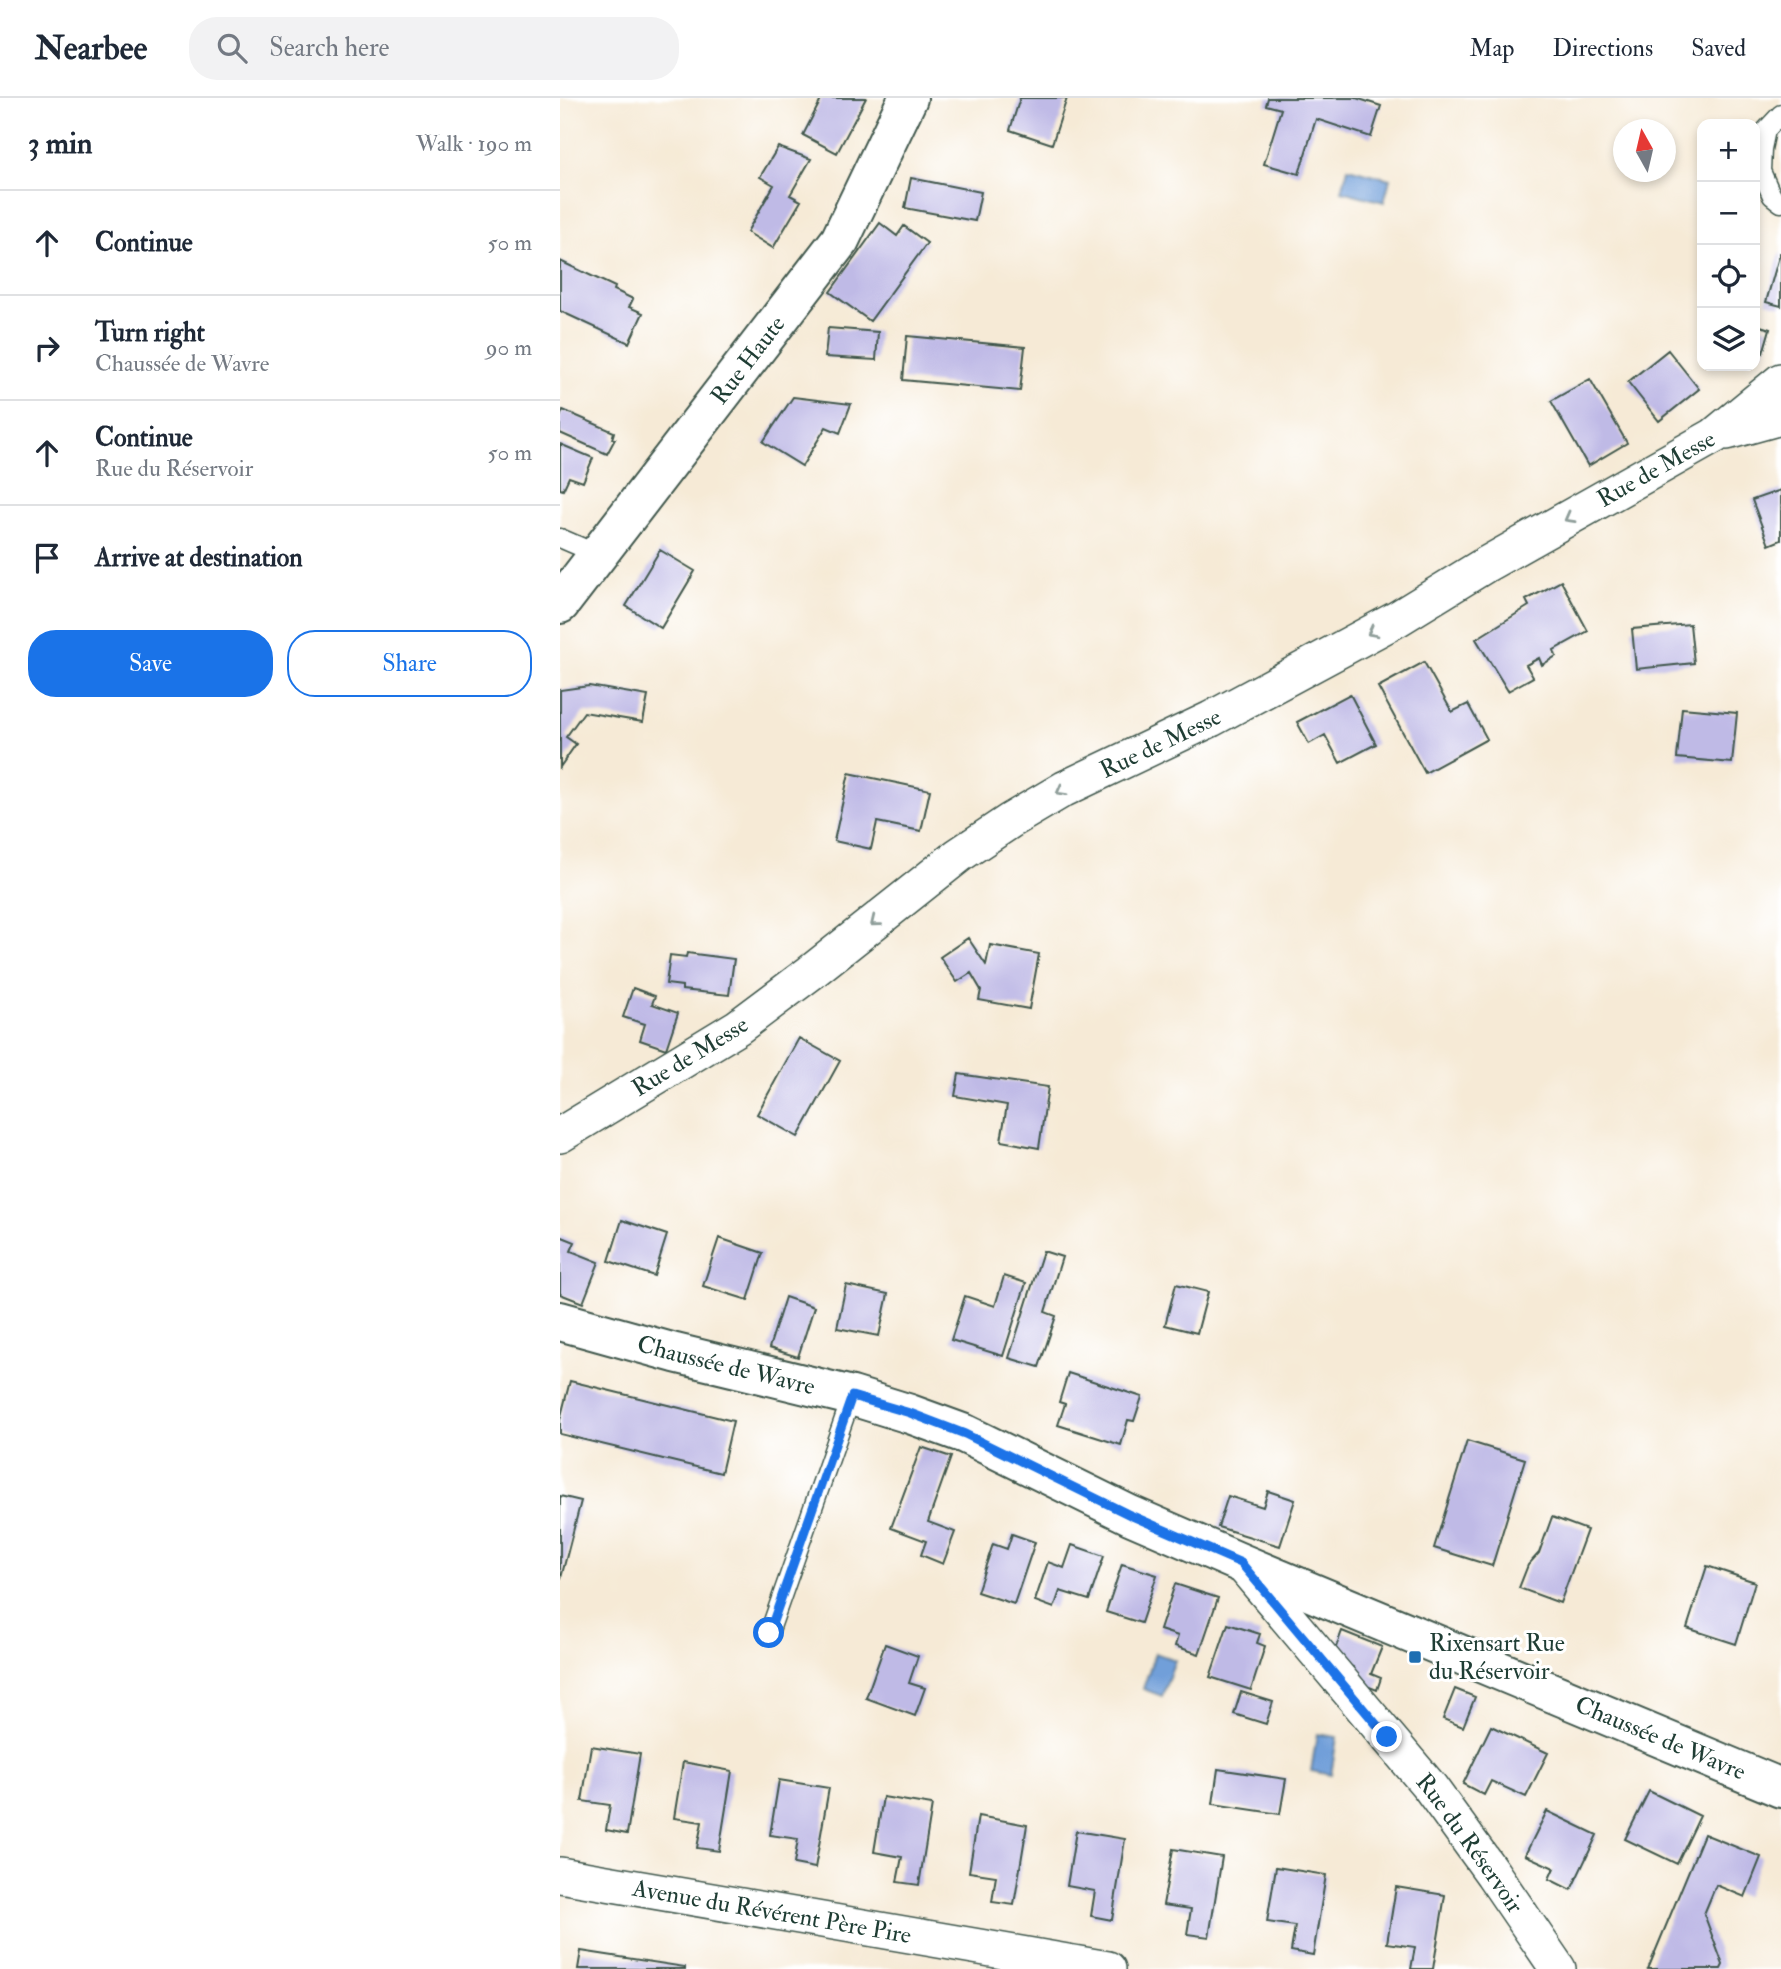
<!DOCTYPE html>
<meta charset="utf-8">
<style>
body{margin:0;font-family:"IM FELL Double Pica",serif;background:#f2f2f3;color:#1f2937}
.controls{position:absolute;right:21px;top:21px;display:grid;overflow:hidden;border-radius:14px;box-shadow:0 4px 10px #0003}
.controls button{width:63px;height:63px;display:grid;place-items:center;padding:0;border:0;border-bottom:2px solid #e0e1e3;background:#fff;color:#1f2937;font:35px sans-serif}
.compass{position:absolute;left:1053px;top:21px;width:63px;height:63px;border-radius:50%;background:#fff;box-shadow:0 4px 10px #0003;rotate:352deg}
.stop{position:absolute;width:21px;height:21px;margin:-16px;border:5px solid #1a73e8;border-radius:50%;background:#fff}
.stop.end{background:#1a73e8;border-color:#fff;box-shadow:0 2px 7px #0008}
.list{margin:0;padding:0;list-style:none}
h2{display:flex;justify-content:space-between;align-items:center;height:91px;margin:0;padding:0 28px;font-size:30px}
h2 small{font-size:23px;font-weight:400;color:#747a83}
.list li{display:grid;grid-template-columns:46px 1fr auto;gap:21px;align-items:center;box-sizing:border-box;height:105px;padding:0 28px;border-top:2px solid #e0e1e3}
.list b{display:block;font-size:26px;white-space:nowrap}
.list p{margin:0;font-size:23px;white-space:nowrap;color:#747a83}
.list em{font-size:23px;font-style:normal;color:#747a83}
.actions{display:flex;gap:14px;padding:21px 28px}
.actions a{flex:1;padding:16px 0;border:2px solid #1a73e8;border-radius:28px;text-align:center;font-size:24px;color:#1a73e8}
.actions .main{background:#1a73e8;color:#fff}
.icon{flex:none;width:38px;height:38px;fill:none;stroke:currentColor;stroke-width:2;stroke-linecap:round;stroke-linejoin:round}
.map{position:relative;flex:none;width:1221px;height:1871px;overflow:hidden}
header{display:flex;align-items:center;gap:42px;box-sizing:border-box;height:98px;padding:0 35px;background:#fff;border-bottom:2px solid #e0e1e3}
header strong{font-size:33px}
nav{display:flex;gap:38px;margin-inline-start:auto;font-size:24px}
.search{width:490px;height:63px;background:#f2f2f3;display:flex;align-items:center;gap:18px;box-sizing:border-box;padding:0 24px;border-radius:28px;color:#747a83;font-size:26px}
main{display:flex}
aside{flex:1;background:#fff}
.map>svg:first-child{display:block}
.water{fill:#719fd9;stroke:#486e86;stroke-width:2}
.building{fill:#bfbae6}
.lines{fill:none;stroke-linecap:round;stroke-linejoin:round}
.service-casing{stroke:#3f574c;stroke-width:21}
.minor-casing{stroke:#3f574c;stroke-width:38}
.tertiary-casing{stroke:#3f574c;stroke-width:42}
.service{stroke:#fff;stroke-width:18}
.minor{stroke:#fff;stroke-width:35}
.tertiary{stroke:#fff;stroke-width:38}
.oneway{stroke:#8f9e9a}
.route{stroke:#1a73e8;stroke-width:9}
.poi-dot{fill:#1f6fb2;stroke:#fff;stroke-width:2.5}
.labels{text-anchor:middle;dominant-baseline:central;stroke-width:6;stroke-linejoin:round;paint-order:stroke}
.street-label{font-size:24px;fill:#1f3d34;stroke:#fff}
.poi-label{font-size:24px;fill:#1f3d34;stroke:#fff;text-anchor:start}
</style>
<header>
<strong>Nearbee</strong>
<div class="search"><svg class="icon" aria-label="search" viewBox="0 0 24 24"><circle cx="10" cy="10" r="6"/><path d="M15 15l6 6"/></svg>Search here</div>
<nav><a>Map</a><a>Directions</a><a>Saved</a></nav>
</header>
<main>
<aside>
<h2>3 min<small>Walk · 190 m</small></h2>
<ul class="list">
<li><svg class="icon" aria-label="ahead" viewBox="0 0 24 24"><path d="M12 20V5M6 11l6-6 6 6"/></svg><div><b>Continue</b></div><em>50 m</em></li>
<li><svg class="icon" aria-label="right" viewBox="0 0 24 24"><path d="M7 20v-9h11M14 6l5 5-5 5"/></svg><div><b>Turn right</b><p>Chaussée de Wavre</p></div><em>90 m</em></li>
<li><svg class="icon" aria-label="ahead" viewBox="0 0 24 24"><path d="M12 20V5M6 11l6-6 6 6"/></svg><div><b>Continue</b><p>Rue du Réservoir</p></div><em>50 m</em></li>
<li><svg class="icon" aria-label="arrive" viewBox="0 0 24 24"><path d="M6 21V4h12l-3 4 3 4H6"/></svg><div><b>Arrive at destination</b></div></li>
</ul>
<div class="actions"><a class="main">Save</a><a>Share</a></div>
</aside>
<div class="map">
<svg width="1221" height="1871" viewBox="0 0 1221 1871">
<rect width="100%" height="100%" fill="#fff"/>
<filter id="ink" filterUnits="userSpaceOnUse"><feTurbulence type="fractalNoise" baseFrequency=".0143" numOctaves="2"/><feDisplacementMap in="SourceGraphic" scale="14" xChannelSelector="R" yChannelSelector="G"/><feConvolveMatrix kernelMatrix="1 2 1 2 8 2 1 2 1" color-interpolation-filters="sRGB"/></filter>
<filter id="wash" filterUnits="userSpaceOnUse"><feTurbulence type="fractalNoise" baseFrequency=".00686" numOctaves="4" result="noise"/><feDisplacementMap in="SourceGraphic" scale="28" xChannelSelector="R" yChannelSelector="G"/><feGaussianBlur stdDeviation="1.57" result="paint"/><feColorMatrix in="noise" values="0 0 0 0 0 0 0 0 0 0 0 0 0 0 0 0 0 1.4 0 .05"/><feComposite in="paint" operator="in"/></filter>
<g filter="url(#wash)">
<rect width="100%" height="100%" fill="#f6ead6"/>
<path class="water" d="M788,70L830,81L824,104L782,93Z
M595,1555L615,1562L602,1598L583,1591Z
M757,1636L777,1639L771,1677L751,1673Z"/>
<g id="blocks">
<path class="building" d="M262,0H306L277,55L243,37Z
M460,0H507L492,46L450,32Z
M708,0H796L821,8L811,39L756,21L739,76L704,66L721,11L706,7Z
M218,49L251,61L230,97L241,103L213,150L187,134L214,87L200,79Z
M351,80L421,94L415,123L345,110Z
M320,125L337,138L344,128L367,145L310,223L270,194Z
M1220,155H1221V208L1206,204Z
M0,163L55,189L54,192L73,201L69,209L83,215L69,245L0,213Z
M1195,225L1198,226L1197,227L1210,231L1203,255L1195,253Z
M268,230L318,234L316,262L265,259Z
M347,238L465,249L460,293L343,282Z
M1108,252L1139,291L1099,323L1068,284Z
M1030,281L1067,345L1028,368L991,303Z
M233,299L291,306L280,335L266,329L242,368L203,344Z
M3,312L54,334L52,341H55L47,356L0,335V319Z
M0,346L33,360L23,384L9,379L3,392L0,391Z
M1221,392V442L1209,447L1192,402Z
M100,452L135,473L101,530L66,508Z
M1001,483L1028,533L994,552L996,558L982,567L979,560L966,567L973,579L948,593L916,541L969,508L966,502Z
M1130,526L1134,565L1076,571L1072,531Z
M864,564L892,614L908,606L927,641L865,675L818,589Z
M29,588L88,598L83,624L24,614L6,639L16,646L0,669V592Z
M790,596L816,646L780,665L765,637L749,646L737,624Z
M1122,610L1177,615L1172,665L1117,660Z
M289,675L370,692L361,733L317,724L311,751L274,743Z
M408,840L426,867L430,847L479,856L469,911L419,902L421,892L411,875L397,884L380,859Z
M127,855L174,861L169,897L122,892V888L106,886L110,857L126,859Z
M73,890L95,898L92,906L118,915L106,951L80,942L85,926L63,919Z
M239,940L280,963L238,1039L197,1016Z
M399,976L488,989L479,1050L441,1043L447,1007L395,998Z
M62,1122L107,1137L94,1178L49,1163Z
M0,1138L15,1144L11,1153L39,1164L23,1205L0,1196Z
M159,1140L203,1155L188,1202L143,1188Z
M483,1153L502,1159L485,1214L496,1218L479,1269L449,1260Z
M444,1178L466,1185L443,1258L391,1242L405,1198L435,1208Z
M616,1186L648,1194L637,1235L605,1227Z
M286,1187L328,1196L319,1238L277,1230Z
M225,1199L254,1209L238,1259L209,1250Z
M508,1275L582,1299L574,1323L568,1322L561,1347L498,1327L505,1306L499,1304Z
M10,1283L173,1323L161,1375L0,1336V1322Z
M907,1343L965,1361L932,1468L874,1450Z
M361,1349L391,1359L368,1424L395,1434L383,1466L361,1457L366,1443L331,1430Z
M708,1393L735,1402L720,1448L658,1429L668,1398L703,1409Z
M0,1398L21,1403L1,1480H0Z
M992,1419L1027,1432L1000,1505L959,1490L968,1467L979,1455Z
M452,1436L475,1444L454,1506L417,1494L433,1446L447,1451Z
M512,1447L544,1458L529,1502L500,1493L494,1510L475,1503L488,1464L504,1470Z
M562,1466L597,1477L581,1525L546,1514Z
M1147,1468L1195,1484L1176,1546L1127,1530Z
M615,1486L658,1500L639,1556L615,1548L618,1538L600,1532Z
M668,1526L700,1536L697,1545L705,1548L691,1592L650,1579Z
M782,1533L822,1549L811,1576L821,1580L817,1592L789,1581L793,1569L772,1560Z
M325,1546L358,1558L349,1585L365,1590L355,1618L306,1600Z
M895,1591L915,1599L903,1629L883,1621Z
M681,1594L713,1604L706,1626L674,1616Z
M931,1628L988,1655L966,1699L931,1683L924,1697L903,1686Z
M31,1648L80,1656L67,1736L46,1732L50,1707L22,1703Z
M123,1664L172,1673L159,1753L137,1750L142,1724L114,1720Z
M658,1671L726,1681L720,1716L653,1706Z
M219,1682L269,1690L255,1770L234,1766L238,1741L210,1737Z
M1089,1693L1140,1718L1117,1766L1065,1741Z
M323,1699L372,1707L359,1787L337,1784L342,1759L314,1754Z
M987,1713L1037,1737L1011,1792L989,1781L994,1770L965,1757Z
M418,1718L467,1727L454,1807L432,1804L436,1778L409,1774Z
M516,1733L565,1741L552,1822L531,1818L535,1793L507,1788Z
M1144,1736L1201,1759L1185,1799L1156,1787L1144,1816L1163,1867L1161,1871H1088Z
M613,1751L662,1759L649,1839L627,1836L631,1811L603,1807Z
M716,1769L766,1777L753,1857L731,1853L735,1828L707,1824Z
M836,1789L885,1797L873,1871H851L855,1849L827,1845Z
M21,1853L125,1869V1871H18Z"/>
</g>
</g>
<g filter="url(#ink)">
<use href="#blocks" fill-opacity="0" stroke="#3f574c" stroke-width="2"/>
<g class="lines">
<g class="service-casing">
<path id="service" d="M1221,16L1206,32L1202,51L1201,73L1212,98L1221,105
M0,440L37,456
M209,1535L292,1298"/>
</g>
<g class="minor-casing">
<g id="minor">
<path d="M1167,334L1221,319"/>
<path id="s1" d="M0,1037L178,929L250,875L399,757L450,723L504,691L651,621L837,521L925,467L1154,338L1221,283"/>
<path id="s2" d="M681,1465L870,1689L933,1776L998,1871"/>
<path id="s3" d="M0,1777L548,1871"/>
</g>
</g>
<g class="tertiary-casing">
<g id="tertiary">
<path id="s4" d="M0,506L280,142L348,0"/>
<path id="s5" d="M0,1223L115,1255L292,1298L350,1316L405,1336L570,1417L681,1465L1221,1690"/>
</g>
</g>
<use href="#service" class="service"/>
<use href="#minor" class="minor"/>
<use href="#tertiary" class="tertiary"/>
</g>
<defs><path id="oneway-chevron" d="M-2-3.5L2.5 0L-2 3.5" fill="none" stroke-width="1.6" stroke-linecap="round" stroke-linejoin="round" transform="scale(1.75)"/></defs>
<g class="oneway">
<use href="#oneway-chevron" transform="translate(1009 420) rotate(151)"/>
<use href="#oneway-chevron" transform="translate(812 534) rotate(152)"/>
<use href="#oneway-chevron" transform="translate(501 693) rotate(151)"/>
<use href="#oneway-chevron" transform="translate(315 824) rotate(141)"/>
</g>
</g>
<g class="lines" filter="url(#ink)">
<path class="route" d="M209,1535L292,1298L350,1315L405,1336L570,1417L681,1465L827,1639"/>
</g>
<rect class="poi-dot" x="848" y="1552" width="14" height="14" rx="3.5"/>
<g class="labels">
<g class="street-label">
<text stroke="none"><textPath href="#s4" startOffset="308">Rue Haute</textPath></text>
<text stroke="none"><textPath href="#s1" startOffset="1286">Rue de Messe</textPath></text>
<text stroke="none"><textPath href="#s1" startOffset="719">Rue de Messe</textPath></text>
<text stroke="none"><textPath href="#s1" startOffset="152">Rue de Messe</textPath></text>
<text stroke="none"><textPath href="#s5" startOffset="172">Chaussée de Wavre</textPath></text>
<text stroke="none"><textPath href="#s5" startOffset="1180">Chaussée de Wavre</textPath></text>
<text stroke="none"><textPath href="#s2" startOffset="362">Rue du Réservoir</textPath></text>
<text stroke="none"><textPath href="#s3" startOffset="215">Avenue du Révérent Père Pire</textPath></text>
</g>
<g class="poi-label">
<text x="869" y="1545">Rixensart Rue<tspan x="869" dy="28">du Réservoir</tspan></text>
</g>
</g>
</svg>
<div class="controls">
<button>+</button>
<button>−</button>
<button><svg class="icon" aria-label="locate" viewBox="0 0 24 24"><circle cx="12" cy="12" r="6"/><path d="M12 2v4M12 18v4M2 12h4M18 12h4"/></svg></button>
<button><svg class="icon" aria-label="layers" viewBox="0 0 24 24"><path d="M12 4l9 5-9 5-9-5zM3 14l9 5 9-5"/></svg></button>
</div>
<svg class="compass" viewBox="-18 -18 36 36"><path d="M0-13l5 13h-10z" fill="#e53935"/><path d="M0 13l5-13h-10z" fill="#747a83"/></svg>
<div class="stop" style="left:209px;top:1535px"></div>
<div class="stop end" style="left:827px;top:1639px"></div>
</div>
</main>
